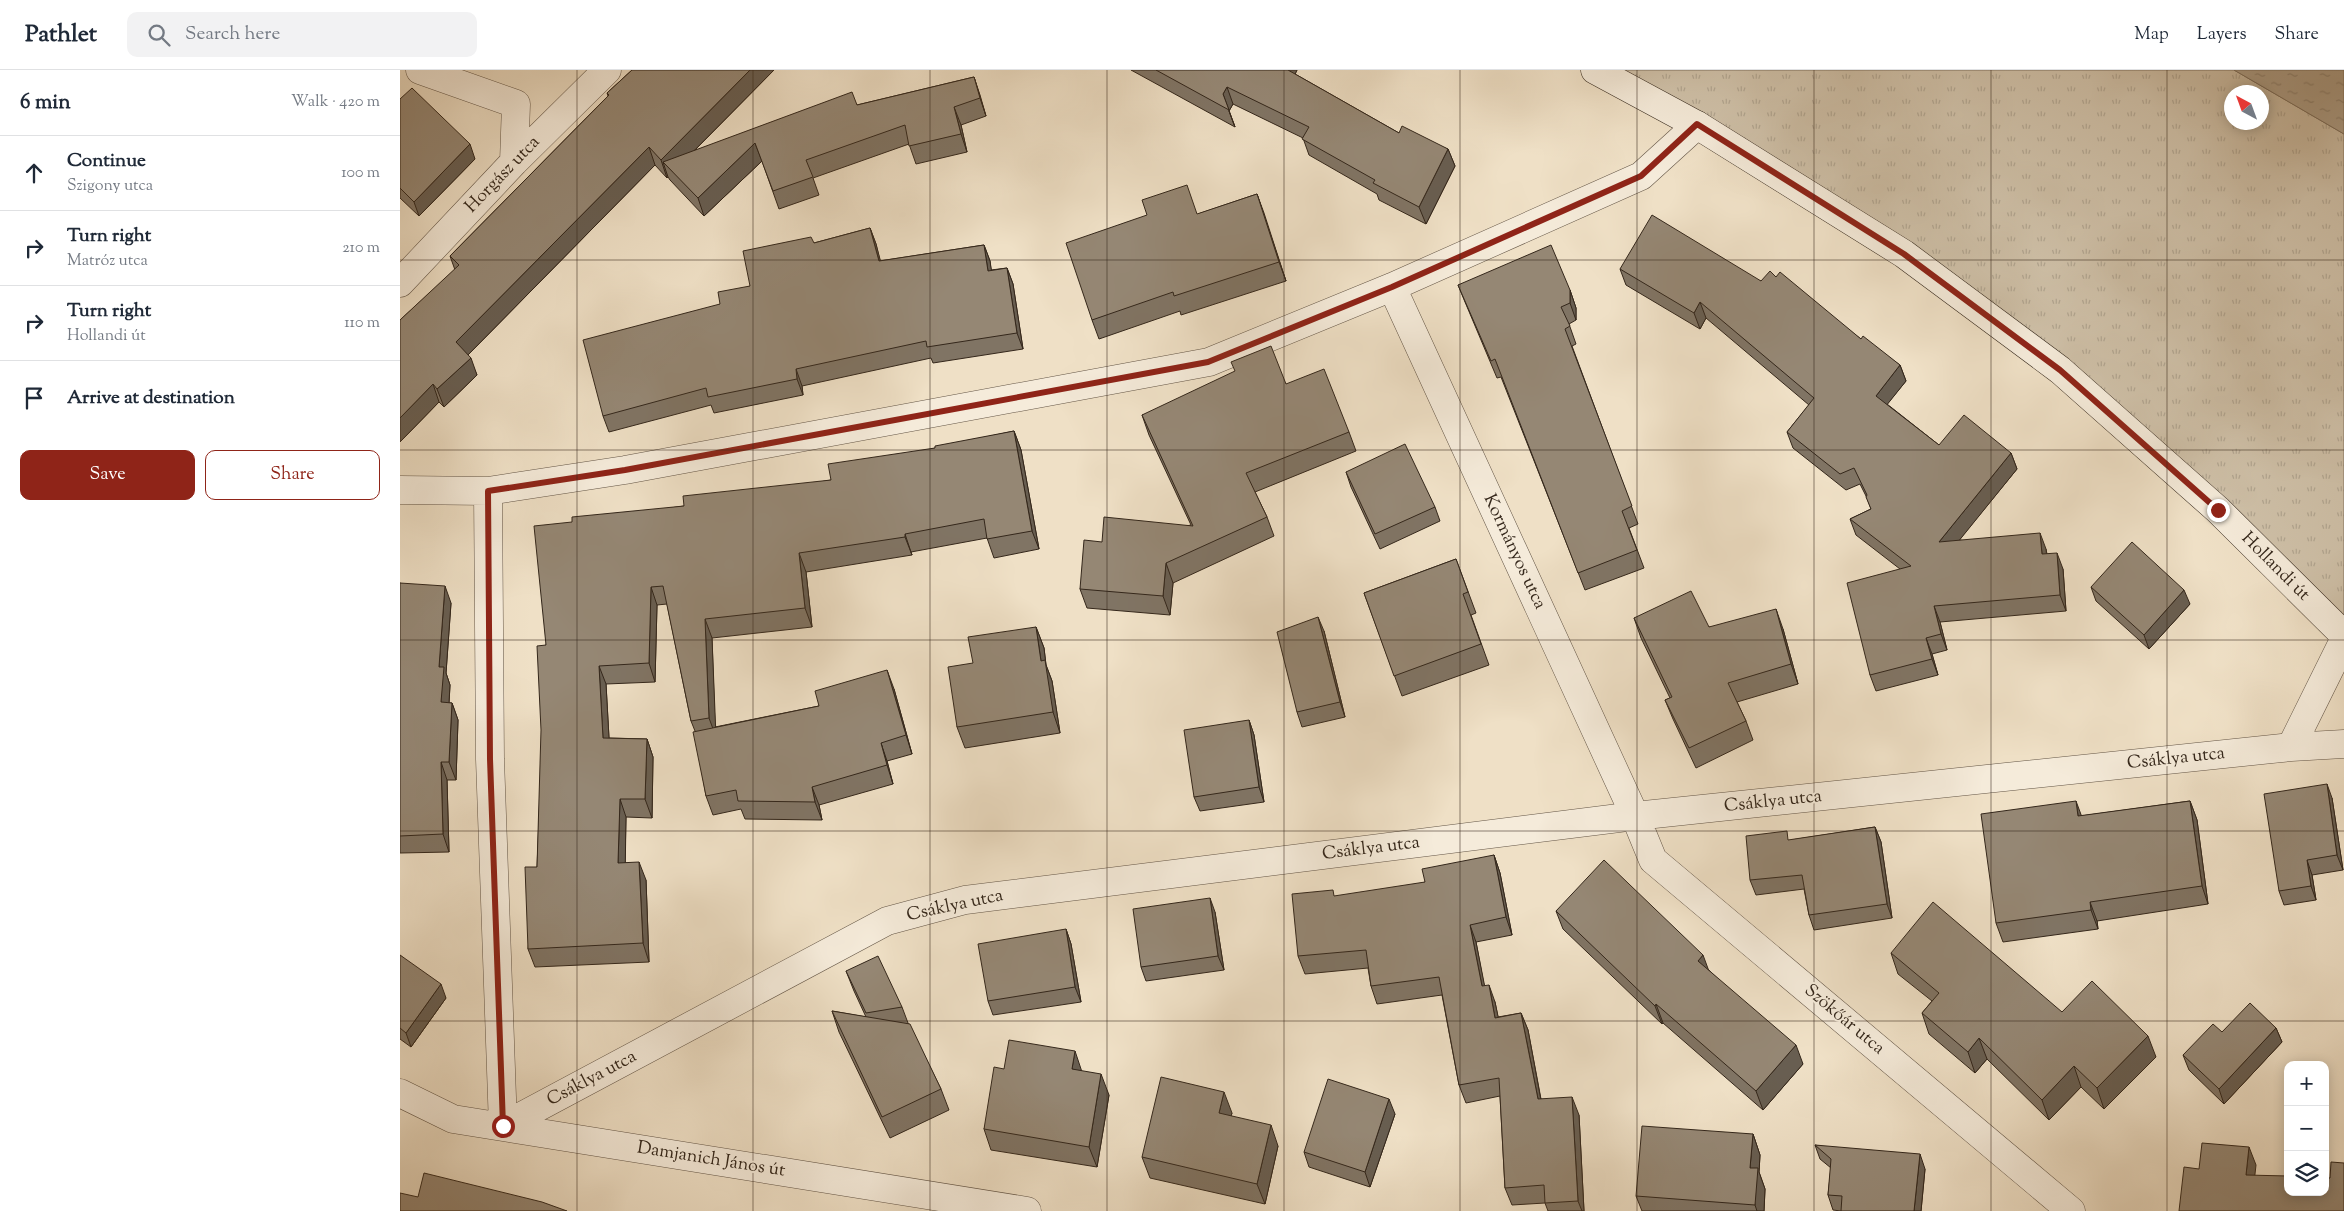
<!DOCTYPE html>
<meta charset="utf-8">
<style>
body{margin:0;font-family:"Sorts Mill Goudy",serif;background:#f2f2f3;color:#1f2937}
.controls{position:absolute;right:15px;bottom:15px;display:grid;overflow:hidden;border-radius:10px;box-shadow:0 2px 12px #0003}
.controls button{width:45px;height:45px;display:grid;place-items:center;padding:0;border:0;border-bottom:1px solid #e0e1e3;background:#fff;color:#1f2937;font:25px sans-serif}
.compass{position:absolute;left:1824px;top:15px;width:45px;height:45px;border-radius:50%;background:#fff;box-shadow:0 2px 12px #0003;rotate:319deg}
.stop{position:absolute;width:15px;height:15px;margin:-11px;border:4px solid #8f2418;border-radius:50%;background:#fff}
.stop.end{background:#8f2418;border-color:#fff;box-shadow:0 1px 5px #0008}
.list{margin:0;padding:0;list-style:none}
h2{display:flex;justify-content:space-between;align-items:center;height:65px;margin:0;padding:0 20px;font-size:21px}
h2 small{font-size:16px;font-weight:400;color:#747a83}
.list li{display:grid;grid-template-columns:32px 1fr auto;gap:15px;align-items:center;box-sizing:border-box;height:75px;padding:0 20px;border-top:1px solid #e0e1e3}
.list b{display:block;font-size:19px;white-space:nowrap}
.list p{margin:0;font-size:16px;white-space:nowrap;color:#747a83}
.list em{font-size:16px;font-style:normal;color:#747a83}
.actions{display:flex;gap:10px;padding:15px 20px}
.actions a{flex:1;padding:11px 0;border:1px solid #8f2418;border-radius:10px;text-align:center;font-size:18px;color:#8f2418}
.actions .main{background:#8f2418;color:#fff}
.icon{flex:none;width:28px;height:28px;fill:none;stroke:currentColor;stroke-width:2;stroke-linecap:round;stroke-linejoin:round}
.map{position:relative;flex:none;width:1944px;height:1141px;overflow:hidden}
header{display:flex;align-items:center;gap:30px;box-sizing:border-box;height:70px;padding:0 25px;background:#fff;border-bottom:1px solid #e0e1e3}
header strong{font-size:24px}
nav{display:flex;gap:28px;margin-inline-start:auto;font-size:18px}
.search{width:350px;height:45px;background:#f2f2f3;display:flex;align-items:center;gap:12px;box-sizing:border-box;padding:0 18px;border-radius:10px;color:#747a83;font-size:19px}
main{display:flex}
aside{flex:1;background:#fff}
.map>svg:first-child{display:block}
.park{fill:url(#park-tufts);stroke:#827462;fill-rule:evenodd}
.water{fill:url(#water-ripples);stroke:#7e705f}
.lines{fill:none;stroke-linecap:round;stroke-linejoin:round}
.street-casing{stroke:#635546;stroke-width:29}
.secondary-casing{stroke:#34271b;stroke-width:29}
.street{stroke:#f5ebda;stroke-width:28}
.secondary{stroke:#f5ebda;stroke-width:28}
.wall{fill:#807464;stroke:#34271b}
.shaded-wall{fill:#685e51;stroke:#34271b}
.building{fill:#958774;stroke:#34271b}
.route{stroke:#8f2418;stroke-width:6}
.grid{fill:none;stroke:#34271b;stroke-width:1;stroke-opacity:0.55}
.labels{text-anchor:middle;dominant-baseline:central;stroke-width:4;stroke-linejoin:round;paint-order:stroke}
.street-label{font-size:18px;fill:#34271b;stroke:#f5ebda}
</style>
<header>
<strong>Pathlet</strong>
<div class="search"><svg class="icon" aria-label="search" viewBox="0 0 24 24"><circle cx="10" cy="10" r="6"/><path d="M15 15l6 6"/></svg>Search here</div>
<nav><a>Map</a><a>Layers</a><a>Share</a></nav>
</header>
<main>
<aside>
<h2>6 min<small>Walk · 420 m</small></h2>
<ul class="list">
<li><svg class="icon" aria-label="ahead" viewBox="0 0 24 24"><path d="M12 20V5M6 11l6-6 6 6"/></svg><div><b>Continue</b><p>Szigony utca</p></div><em>100 m</em></li>
<li><svg class="icon" aria-label="right" viewBox="0 0 24 24"><path d="M7 20v-9h11M14 6l5 5-5 5"/></svg><div><b>Turn right</b><p>Matróz utca</p></div><em>210 m</em></li>
<li><svg class="icon" aria-label="right" viewBox="0 0 24 24"><path d="M7 20v-9h11M14 6l5 5-5 5"/></svg><div><b>Turn right</b><p>Hollandi út</p></div><em>110 m</em></li>
<li><svg class="icon" aria-label="arrive" viewBox="0 0 24 24"><path d="M6 21V4h12l-3 4 3 4H6"/></svg><div><b>Arrive at destination</b></div></li>
</ul>
<div class="actions"><a class="main">Save</a><a>Share</a></div>
</aside>
<div class="map">
<svg width="1944" height="1141" viewBox="0 0 1944 1141">
<defs>
<pattern id="park-tufts" width="24" height="20" patternUnits="userSpaceOnUse" patternTransform="scale(1.25)"><rect width="24" height="20" fill="#cfc1a9"/><path d="M3 7l-1-3M5 7V3M7 7l1-3M15 17l-1-3M17 17v-4M19 17l1-3" fill="none" stroke="#b2a691"/></pattern>
<pattern id="water-ripples" width="26" height="14" patternUnits="userSpaceOnUse" patternTransform="scale(1.25)"><rect width="26" height="14" fill="#afa18c"/><path d="M2 4q2-2 4 0t4 0M15 11q2-2 4 0t4 0" fill="none" stroke="#8f8372"/></pattern>
</defs>
<rect width="100%" height="100%" fill="#efe0c6"/>
<filter id="stains"><feTurbulence type="fractalNoise" baseFrequency=".004" numOctaves="4"/><feColorMatrix values="0 0 0 0 .2 0 0 0 0 .09 0 0 0 0 .02 0 0 0 .5 -.17"/></filter>
<radialGradient id="worn" r=".72"><stop offset=".6" stop-color="#630" stop-opacity="0"/><stop offset="1" stop-color="#630" stop-opacity=".3"/></radialGradient>
<path class="park" d="M1195,0H1834L1944,64V565L1660,300ZM1832,22H1862V52H1832Z"/>
<path class="water" d="M1834,0H1944V64Z"/>
<g class="lines">
<g class="street-casing">
<path id="street" d="M20,0L116,34L114,92
M0,213L114,92L207,0
M992,217L1235,746L1253,790L1671,1141
M0,420L88,421L225,400L809,292L992,217L1241,106L1297,55
M88,421L90,689L103,1056
M1891,677L1944,570
M0,1023L53,1049L627,1141
M103,1056L487,851L565,830L1235,746L1891,677L1944,674"/>
</g>
<g class="secondary-casing">
<path id="secondary" d="M1195,0L1297,55L1504,184L1660,300L1818,440L1944,565"/>
</g>
<use href="#street" class="street"/>
<use href="#secondary" class="secondary"/>
</g>
<path class="wall" d="M232,0H374L294,81L457,35L574,7L586,46L561,55L567,82L516,94L509,74L413,108L419,125L379,139L362,91L304,146L270,110L268,107L267,108L255,95L68,285L77,305L44,337L39,332L0,372V250L55,200L50,186L208,26L207,23Z
M731,0H897L895,4L999,63L1048,79L1055,96L1026,154L979,130L977,124L909,85L903,68L833,34L829,41L835,57Z
M0,29L75,89L19,146L0,128Z
M857,124L886,211L781,245L780,241L699,269L692,250L798,144Z
M470,158L476,174L480,191L584,175L590,191L591,200L607,198L613,214L623,279L533,293L531,288L402,316L403,325L314,343L311,335L209,362L203,346L320,234L350,216L414,173Z
M1220,199L1361,211L1376,207L1461,269L1500,295L1506,311L1487,334L1539,375L1611,383L1617,399L1559,470L1646,479L1647,484L1663,499L1666,541L1540,552L1547,580L1532,584L1538,605L1476,621L1470,605L1500,499L1456,465L1450,449L1471,439L1467,428L1460,414L1446,420L1393,378L1387,362L1409,335L1306,248L1300,259L1226,215Z
M1058,215L1170,220L1176,238V250L1169,254L1176,274L1172,276L1238,454L1229,458L1244,498L1185,520L1101,307L1097,308L1065,232Z
M886,314L949,362L956,381L855,422L867,447L874,466L773,513L770,545L687,538L680,519L702,472L791,455L749,365L742,345Z
M614,361L621,380L639,479L594,488L587,468L511,482L512,485L406,502L412,557L312,568L315,657L419,636L494,619L512,684L487,691L493,714L419,735L422,750L345,749L341,739L313,745L306,726L295,661L291,651L267,534L257,535L255,612L206,614L209,668L247,669L253,687L252,748L226,747L225,792L246,810L249,892L135,897L128,879L137,797L146,575L172,452L284,436L431,410L535,378Z
M946,402L1035,437L1040,451L980,479L951,417Z
M1056,489L1076,543L1071,545L1089,595L1002,626L964,523Z
M0,513L51,533L46,603L50,615L49,633H52L58,650L56,710H47L49,782L0,783Z
M1691,517L1790,534L1749,579L1696,531Z
M1234,548L1309,557L1383,559L1398,614L1337,632L1346,651L1353,670L1296,698L1273,649L1265,630L1270,628L1241,568Z
M636,557L644,578L646,595L652,611L660,663L565,678L557,657L573,593Z
M924,561L945,647L902,657L897,642Z
M849,650L854,665L864,732L800,741L794,727Z
M1932,728L1943,800L1912,805L1916,830L1884,835L1879,821Z
M1790,731L1797,750L1808,834L1697,851L1698,859L1603,872L1596,853L1681,746Z
M1475,757L1481,772L1492,848L1414,860L1409,845L1404,819L1356,825L1350,810L1391,770Z
M1094,785L1100,803L1112,865L1076,872L1084,915L1095,932L1098,947L1121,943L1128,960L1141,1029L1179,1045L1184,1141H1148L1145,1133L1112,1135L1105,1118L1100,1026L1066,1033L1059,1015L1042,925L977,934L971,916L968,898L905,904L898,886L1025,812Z
M1156,841L1309,900L1403,994L1363,1040L1263,953L1262,954L1163,859Z
M815,842L824,900L746,911L741,897Z
M666,859L671,874L681,932L593,945L588,931Z
M1491,883L1662,942L1756,987L1704,1039L1681,1017L1649,1050L1587,989L1575,1003L1529,964L1522,943L1532,931L1498,904Z
M0,885L46,928L11,977L0,969Z
M446,901L502,937L508,953L541,1019L549,1040L490,1068L439,962L432,941L466,947L454,921Z
M1876,958L1882,972L1824,1034L1789,1000L1783,985L1822,962Z
M604,999L682,1001L709,1025L697,1097L591,1080L584,1059Z
M832,1043L831,1046L878,1076L865,1134L750,1108L742,1087Z
M995,1044L970,1117L909,1097L904,1082Z
M1353,1064L1360,1085L1359,1102L1365,1119L1364,1141H1242L1236,1126Z
M1415,1075L1525,1099L1521,1141H1441L1433,1140L1428,1125L1431,1098L1420,1089Z"/>
<path class="shaded-wall" d="M350,0H374L273,102L263,92L268,107L267,108L261,90Z
M885,0H897L890,15Z
M574,7L580,25L586,46L580,28Z
M827,17L833,34L829,41L835,57L823,24Z
M554,37L561,55L567,82L561,64Z
M355,73L362,91L304,146L298,128Z
M70,74L75,89L19,146L14,132Z
M249,77L255,95L63,290L56,272Z
M1048,79L1055,96L1026,154L1019,137Z
M857,124L864,143L886,211L879,192Z
M470,158L476,174L485,208L479,191Z
M584,175L590,191L594,217L588,201Z
M607,198L613,214L623,279L617,263Z
M1170,220L1176,238V250L1170,233Z
M1300,232L1306,248L1300,259L1294,243Z
M71,288L77,305L44,337L37,319Z
M1500,295L1506,311L1482,341L1476,326Z
M396,299L402,316L403,325L397,309Z
M33,314L39,332L0,372V348Z
M614,361L621,380L639,479L632,461Z
M1611,383L1617,399L1545,488L1539,472Z
M1640,463L1646,479L1648,500L1642,484Z
M505,464L512,485L505,467Z
M399,483L406,502L412,557L405,538Z
M1657,483L1663,499L1666,541L1660,525Z
M766,493L773,513L770,545L763,526Z
M45,516L51,533L46,603L50,615L48,650L41,632L39,597Z
M251,517L257,535L255,612L249,593Z
M1784,520L1790,534L1749,579L1744,565Z
M1534,536L1540,552L1547,580L1541,564Z
M1376,539L1383,559L1398,614L1391,594Z
M918,547L924,561L945,647L940,632Z
M305,549L312,568L316,667L309,648Z
M636,557L644,578L646,595L652,611L660,663L653,642L641,591Z
M1526,568L1532,584L1538,605L1532,589Z
M199,596L206,614L210,686L203,668Z
M487,600L494,619L512,684L506,665Z
M52,633L58,650L56,710L49,692Z
M849,650L854,665L864,732L859,717Z
M247,669L253,687L252,748L245,729Z
M481,673L487,691L493,714L487,695Z
M41,692L47,710L49,782L43,764Z
M1927,714L1932,728L1943,800L1937,785Z
M412,717L419,735L422,750L415,732Z
M220,729L226,747L225,811L218,793Z
M1676,731L1683,750L1678,746Z
M1790,731L1797,750L1808,834L1802,816Z
M1475,757L1481,772L1492,848L1487,834Z
M1094,785L1100,803L1112,865L1106,847Z
M1907,790L1912,805L1916,830L1911,816Z
M239,792L246,810L249,892L243,873Z
M810,828L815,842L824,900L818,886Z
M1690,832L1697,851L1698,859L1691,840Z
M1070,855L1076,872L1088,933L1082,916Z
M666,859L671,874L681,932L675,917Z
M1303,885L1310,904L1298,891Z
M41,914L46,928L11,977L6,963Z
M1089,915L1095,932L1102,965L1095,948Z
M1256,934L1263,953L1262,954L1255,936Z
M1121,943L1128,960L1144,1047L1138,1029Z
M1876,958L1882,972L1824,1034L1819,1019Z
M1748,966L1756,987L1704,1039L1697,1018Z
M1579,968L1587,989L1575,1003L1568,982Z
M1396,975L1403,994L1363,1040L1356,1021Z
M675,981L682,1002L672,999Z
M1674,996L1681,1017L1649,1050L1642,1030Z
M701,1004L709,1025L697,1097L689,1077Z
M824,1022L832,1043L826,1064L819,1043Z
M1172,1027L1179,1045L1184,1141H1182L1178,1131Z
M989,1029L995,1044L970,1117L965,1102Z
M871,1055L878,1076L865,1134L857,1114Z
M1353,1064L1360,1085L1359,1102L1365,1119L1364,1141H1357L1355,1135L1350,1098Z
M1849,1077L1856,1095L1853,1122L1846,1105Z
M1520,1084L1525,1099L1521,1141H1514Z"/>
<path class="building" d="M232,0H350L261,90L249,77L56,272L71,288L37,319L33,314L0,348V250L59,195L50,186L209,25L207,23Z
M756,0H888L999,63L1002,56L1048,79L1019,137L973,113L975,110L902,69L909,57L827,17L823,24L829,40Z
M574,7L580,28L554,37L561,64L509,76L505,55L406,90L413,107L373,121L355,73L298,128L263,92L452,22L457,35Z
M12,18L70,74L14,132L0,118V29Z
M787,115L797,144L857,124L879,192L774,226L773,222L692,250L666,173L747,145L742,130Z
M1252,145L1361,211L1370,201L1376,207L1380,202L1461,269L1463,266L1500,295L1476,326L1539,375L1564,345L1611,383L1539,472L1640,463L1642,484L1657,483L1660,525L1534,536L1541,564L1526,568L1532,589L1470,605L1447,513L1511,496L1450,449L1471,439L1466,427L1467,425L1454,398L1440,404L1387,362L1414,328L1300,232L1294,243L1220,199Z
M470,158L479,191L584,175L588,201L607,198L617,263L527,277L526,271L396,299L397,309L308,327L306,318L203,346L183,270L320,234L318,222L350,216L343,181L411,167L414,173Z
M1151,175L1170,220V233L1161,237L1170,256L1165,259L1232,436L1222,441L1237,480L1178,503L1095,289L1091,291L1058,215Z
M871,276L886,314L924,299L949,362L846,403L867,447L766,493L763,526L680,519L684,470L702,472L704,447L793,456L742,345L835,301L831,292Z
M614,361L632,461L587,469L584,449L505,464V467L399,483L405,538L305,549L309,648L291,651L263,516L251,517L249,593L199,596L203,668L247,669L245,729H220L218,793L239,792L243,873L128,879L125,797H137L141,660L137,576L146,575L134,456L172,452V447L284,436L283,426L431,410L428,394L535,378V376Z
M1005,374L1035,437L975,464L946,402Z
M1732,472L1784,520L1744,565L1691,517Z
M1056,489L1068,522L1063,524L1081,574L994,606L964,523Z
M0,513L45,516L39,597H44L41,632L52,633L49,692H41L43,764L0,766Z
M1291,521L1309,557L1376,539L1391,594L1328,613L1346,651L1289,678L1265,630L1272,627L1234,548Z
M918,547L940,632L897,642L877,562Z
M636,557L641,591L645,590L653,642L557,657L548,597L573,593L568,567Z
M487,600L506,665L481,673L487,695L412,717L415,732L338,731L336,720L306,726L293,662L419,636L415,621Z
M849,650L859,717L794,727L784,660Z
M1927,714L1937,785L1907,790L1911,816L1879,821L1864,724Z
M1676,731L1678,746L1790,731L1802,816L1690,832L1691,840L1596,853L1581,744Z
M1475,757L1487,834L1409,845L1402,805L1350,810L1346,766L1387,761L1388,770Z
M1094,785L1106,847L1070,855L1082,916L1089,915L1095,948L1121,943L1138,1029L1172,1027L1178,1131L1145,1133L1144,1115L1105,1118L1099,1008L1059,1015L1039,907L971,916L966,880L898,886L892,824L933,820L934,826L1025,812L1022,799Z
M1204,790L1303,885L1298,891L1396,975L1356,1021L1256,934L1255,936L1156,841Z
M810,828L818,886L741,897L733,839Z
M1533,832L1662,942L1692,911L1748,966L1697,1018L1674,996L1642,1030L1579,968L1568,982L1522,943L1539,923L1491,883Z
M666,859L675,917L588,931L578,874Z
M0,885L41,914L6,963L0,958Z
M478,886L502,937L466,943L446,901Z
M1850,933L1876,958L1819,1019L1783,985L1813,954L1822,962Z
M432,941L510,954L541,1019L482,1047Z
M609,970L675,981L672,999L701,1004L689,1077L584,1059L594,997L604,999Z
M761,1007L824,1022L819,1043L871,1055L857,1114L742,1087Z
M928,1009L989,1029L965,1102L904,1082Z
M1242,1056L1353,1064L1350,1098H1358L1355,1135L1236,1126Z
M1802,1073L1849,1077L1846,1105L1888,1106V1122H1925V1108H1930L1931,1092L1944,1093V1141H1779L1784,1097L1799,1099Z
M1415,1075L1520,1084L1514,1141H1441L1442,1126L1428,1125L1431,1089Z
M24,1103L142,1132L167,1141H0V1123L18,1127Z"/>
<g class="lines">
<path class="route" d="M103,1056L90,689L88,421L225,400L808,292L992,217L1241,106L1297,54L1504,184L1660,300L1818,440"/>
</g>
<path class="grid" d="M177,0V1141M353,0V1141M530,0V1141M707,0V1141M884,0V1141M1060,0V1141M1237,0V1141M1414,0V1141M1591,0V1141M1767,0V1141M0,190H1944M0,380H1944M0,570H1944M0,761H1944M0,951H1944"/>
<g class="labels">
<g class="street-label">
<text transform="translate(103 105) rotate(-46)">Horgász utca</text>
<text transform="translate(1114 482) rotate(65)">Kormányos utca</text>
<text transform="translate(1875 497) rotate(45)">Hollandi út</text>
<text transform="translate(1776 689) rotate(-6)">Csáklya utca</text>
<text transform="translate(1373 732) rotate(-6)">Csáklya utca</text>
<text transform="translate(971 779) rotate(-7)">Csáklya utca</text>
<text transform="translate(555 836) rotate(-12)">Csáklya utca</text>
<text transform="translate(1444 950) rotate(40)">Szökőár utca</text>
<text transform="translate(192 1009) rotate(-28)">Csáklya utca</text>
<text transform="translate(311 1090) rotate(9)">Damjanich János út</text>
</g>
</g>
<rect width="100%" height="100%" filter="url(#stains)"/>
<rect width="100%" height="100%" fill="url(#worn)"/>
</svg>
<div class="controls">
<button>+</button>
<button>−</button>
<button><svg class="icon" aria-label="layers" viewBox="0 0 24 24"><path d="M12 4l9 5-9 5-9-5zM3 14l9 5 9-5"/></svg></button>
</div>
<svg class="compass" viewBox="-18 -18 36 36"><path d="M0-13l5 13h-10z" fill="#e53935"/><path d="M0 13l5-13h-10z" fill="#747a83"/></svg>
<div class="stop" style="left:103px;top:1056px"></div>
<div class="stop end" style="left:1818px;top:440px"></div>
</div>
</main>
